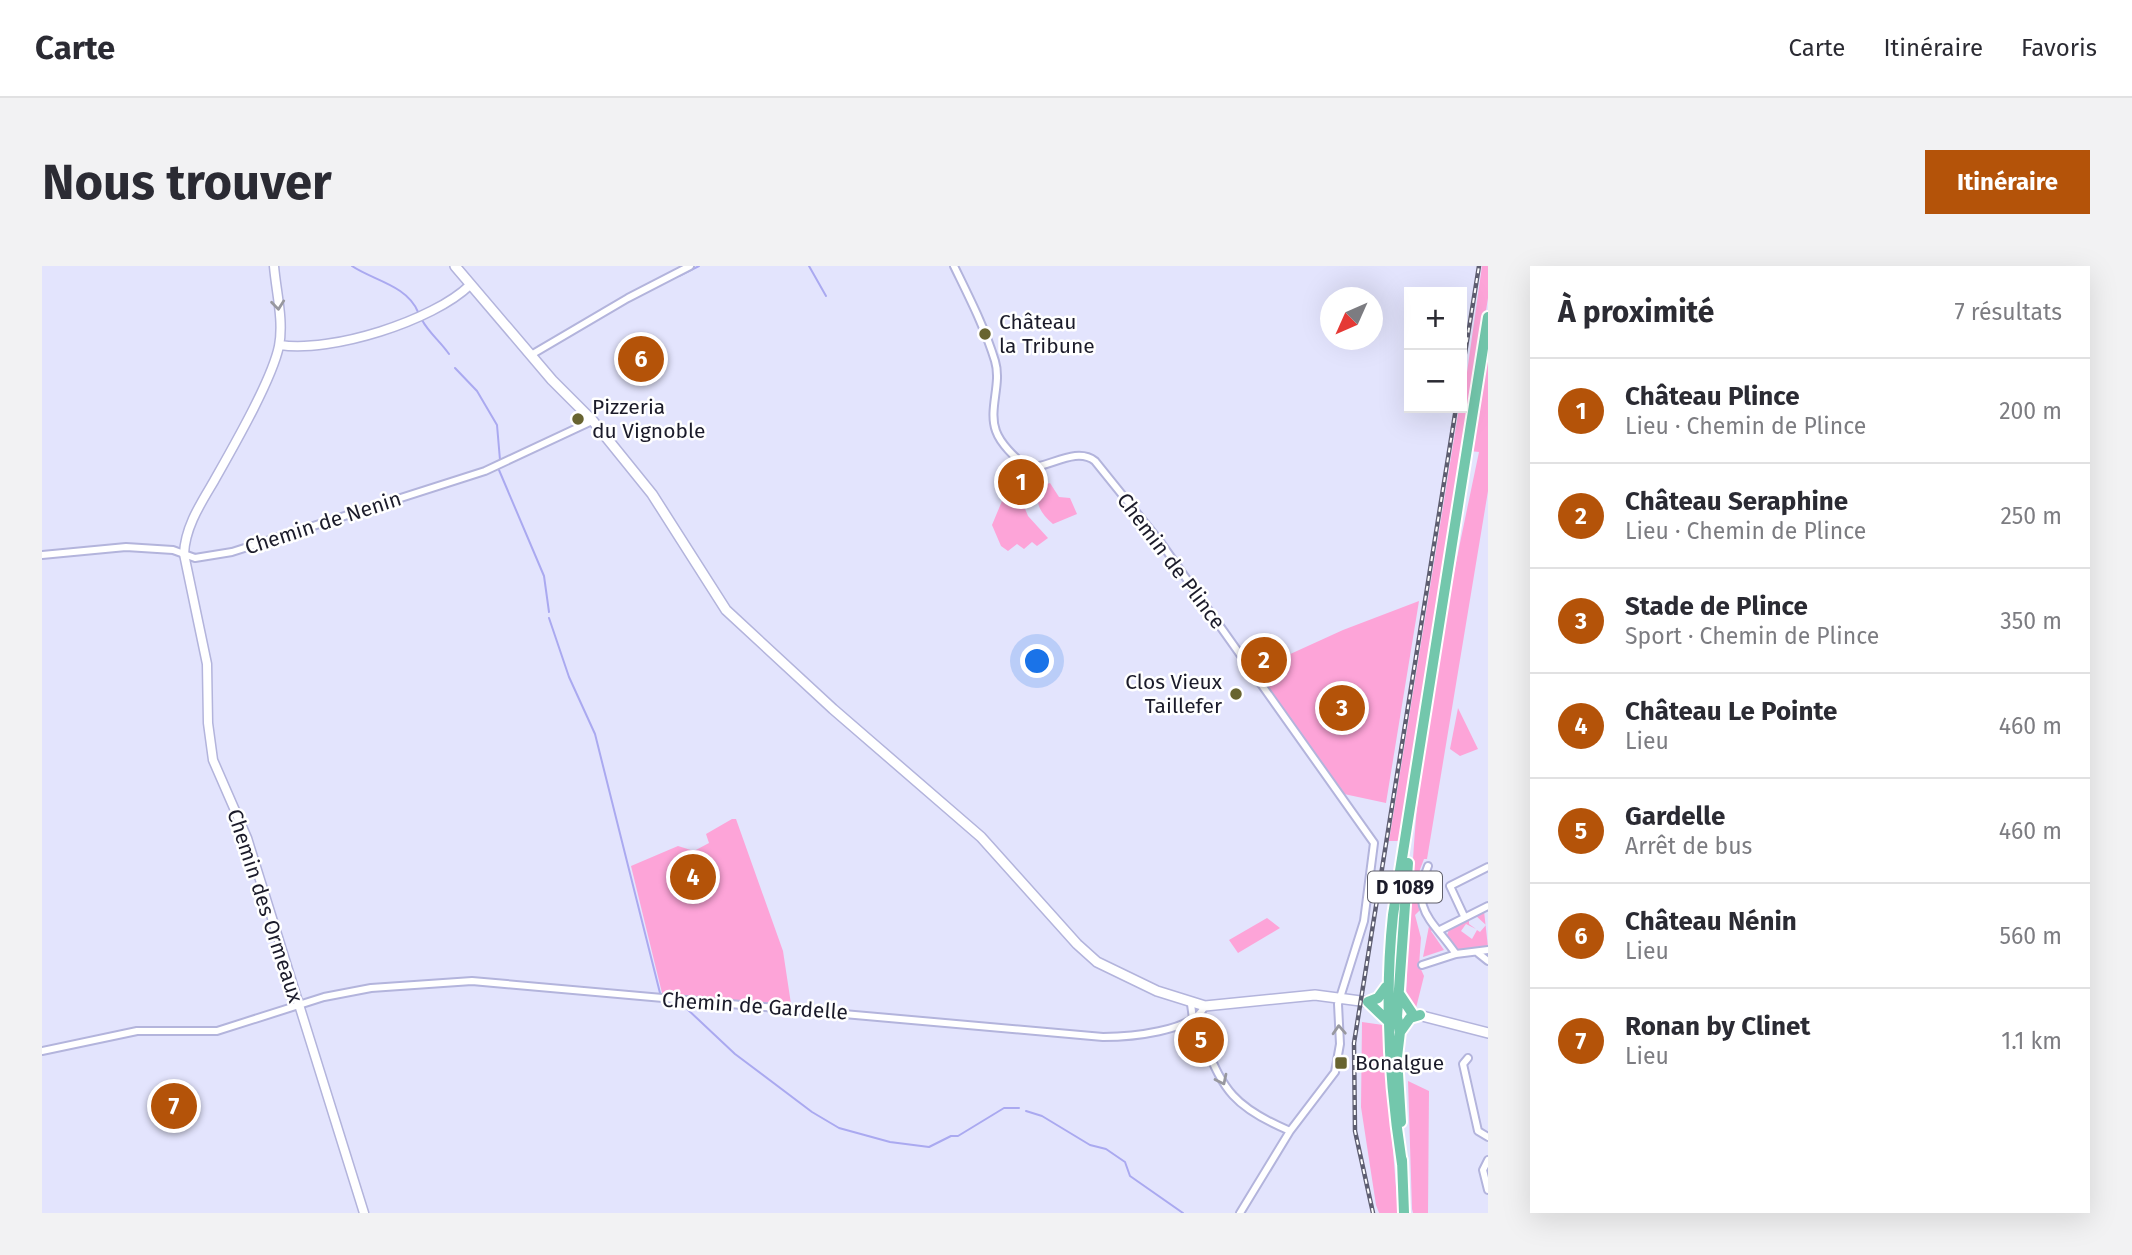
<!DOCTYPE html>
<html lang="fr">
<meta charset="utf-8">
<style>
body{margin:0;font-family:"Fira Sans",sans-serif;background:#f2f2f3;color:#2b2b33}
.controls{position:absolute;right:21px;top:21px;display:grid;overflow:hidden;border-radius:0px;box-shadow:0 7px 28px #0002}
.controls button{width:63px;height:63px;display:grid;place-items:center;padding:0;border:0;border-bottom:2px solid #e1e1e2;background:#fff;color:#2b2b33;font:35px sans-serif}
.compass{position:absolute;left:1278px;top:21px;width:63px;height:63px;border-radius:50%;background:#fff;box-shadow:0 7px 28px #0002;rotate:225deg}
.you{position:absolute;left:996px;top:396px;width:24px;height:24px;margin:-18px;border:5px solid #fff;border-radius:50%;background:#1a73e8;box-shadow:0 0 0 10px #1a73e833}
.badge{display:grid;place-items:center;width:46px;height:46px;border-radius:50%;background:#b45309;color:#fff;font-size:23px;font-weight:700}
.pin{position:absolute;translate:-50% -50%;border:4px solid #fff;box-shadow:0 2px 7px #0006}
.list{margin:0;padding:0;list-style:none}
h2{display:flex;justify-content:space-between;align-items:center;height:91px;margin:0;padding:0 28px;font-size:30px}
h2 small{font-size:23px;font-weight:400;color:#7c7c81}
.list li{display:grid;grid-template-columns:46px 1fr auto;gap:21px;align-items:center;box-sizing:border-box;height:105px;padding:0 28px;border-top:2px solid #e1e1e2}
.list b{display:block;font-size:26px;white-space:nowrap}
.list p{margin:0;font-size:23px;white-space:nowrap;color:#7c7c81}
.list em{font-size:23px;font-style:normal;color:#7c7c81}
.map{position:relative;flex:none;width:1446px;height:947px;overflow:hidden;border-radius:0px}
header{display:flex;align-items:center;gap:42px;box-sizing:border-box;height:98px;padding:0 35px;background:#fff;border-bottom:2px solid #e1e1e2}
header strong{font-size:33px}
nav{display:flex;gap:38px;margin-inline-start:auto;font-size:24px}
.intro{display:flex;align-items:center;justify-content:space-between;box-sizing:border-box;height:168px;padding:0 42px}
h1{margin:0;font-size:49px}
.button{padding:18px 32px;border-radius:0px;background:#b45309;color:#fff;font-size:24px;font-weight:700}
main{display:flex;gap:42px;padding:0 42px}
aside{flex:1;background:#fff;border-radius:0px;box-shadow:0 7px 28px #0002}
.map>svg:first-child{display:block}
.green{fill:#fda4d8}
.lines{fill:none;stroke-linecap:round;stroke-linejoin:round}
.stream{stroke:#aaa9f0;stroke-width:2}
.minor-casing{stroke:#b3b4dc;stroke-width:10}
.tertiary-casing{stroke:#b3b4dc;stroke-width:11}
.secondary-casing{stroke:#b3b4dc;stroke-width:12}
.primary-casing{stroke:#fff;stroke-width:14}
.minor{stroke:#fff;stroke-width:6}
.tertiary{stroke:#fff;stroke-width:8}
.secondary{stroke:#fff;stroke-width:9}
.primary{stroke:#73c7ac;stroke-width:10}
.rail-casing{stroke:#5e5e71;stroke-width:4.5}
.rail{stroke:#fff;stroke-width:2;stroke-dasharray:5;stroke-linecap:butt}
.oneway{stroke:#98989f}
.poi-dot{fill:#686430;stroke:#fff;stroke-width:2.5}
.labels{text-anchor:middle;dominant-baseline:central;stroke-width:5;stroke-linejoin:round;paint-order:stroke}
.shield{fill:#fff;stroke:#5f5f6a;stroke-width:2}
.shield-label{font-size:19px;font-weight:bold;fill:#1b1b2a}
.poi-label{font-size:21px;fill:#1b1b2a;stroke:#fff;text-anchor:start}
.street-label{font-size:21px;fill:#1b1b2a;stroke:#fff}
</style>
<header>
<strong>Carte</strong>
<nav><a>Carte</a><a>Itinéraire</a><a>Favoris</a></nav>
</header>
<div class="intro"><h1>Nous trouver</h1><a class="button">Itinéraire</a></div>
<main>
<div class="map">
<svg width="1446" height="947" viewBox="0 0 1446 947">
<rect width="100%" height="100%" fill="#e3e4fd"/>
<path class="green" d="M1440,0H1446V32L1359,575H1347L1417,142H1420Z
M1446,76V225L1385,593H1382C1375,611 1370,625 1378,644L1373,649L1379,672L1377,699L1382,710L1374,742L1364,732L1365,710L1360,707L1369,593H1371C1379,456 1409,320 1437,186L1428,185Z
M1008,217L1017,231L1028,232L1035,248L1011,258C998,247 993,238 997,221Z
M977,228L986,250L1006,272L995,280L990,276L982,283L975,278L966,285L959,280L950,259L960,235Z
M1377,335L1344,537L1302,528L1213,404L1301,364Z
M1416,442L1436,483L1418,490L1408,483Z
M690,553H694L741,685L749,738L621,731L589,600L636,580L652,585L667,577L664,568Z
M1442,645L1446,681L1417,685L1405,669L1408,661L1427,652V658L1434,663L1424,658L1419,665L1430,673L1435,664L1438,666L1444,659L1433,649Z
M1225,652L1238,662L1196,687L1187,674Z
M1388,655L1393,662L1389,665L1402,684L1381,691Z
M1320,756L1341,759L1356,947H1337L1334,939L1319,841Z
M1366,815L1387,825L1386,947H1371L1370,943Z"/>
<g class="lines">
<path class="stream" d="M310,0C330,14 365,19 376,46
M767,0L784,30
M637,10L657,0
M380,54C387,67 398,75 407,88
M413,102L435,125L455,159L458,194
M457,204L502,310L507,346
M507,352L527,411L553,468L618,727
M620,738L643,741L693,788L770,846L797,862L848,876L887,881L909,870H916L962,842H977
M984,845L1000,850L1048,879L1064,883L1083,896L1088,910L1141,947"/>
<g class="minor-casing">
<path id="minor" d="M912,0C927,31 943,62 953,95C960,118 946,143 954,165C959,179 974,192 985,202C1007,202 1034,180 1053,195L1119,277L1332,577L1322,655L1296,738L1298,778L1293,806L1248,865L1198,947
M489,89L586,32L648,0
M0,289L84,281L131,284L153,292L190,286L443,205L550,155
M1386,600C1368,645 1390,653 1414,688
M1422,650L1408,620L1446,601
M1398,664L1446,640
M1436,687L1446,695
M1380,699L1414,688L1446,684
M1149,738L1151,753C1181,816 1179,836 1248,865
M0,785L95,765H175L282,731L329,722L430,715L1061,771C1086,771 1151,766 1163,740
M1426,792L1421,798L1436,865L1446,871
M1446,894L1441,904L1446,924"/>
</g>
<g class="tertiary-casing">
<path id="tertiary" d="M232,0C234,25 242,55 237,80C230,114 190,183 172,215C159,237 143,261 142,288L165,398L166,457L171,494L205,572L322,947
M238,79C289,87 391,55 428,19"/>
</g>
<g class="secondary-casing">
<path id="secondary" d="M413,0L510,114L551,155L610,228L684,344L791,443L939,571L1035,678L1055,696L1115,725L1163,740L1273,729L1326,736L1446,767"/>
</g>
<g class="primary-casing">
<path id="primary" d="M1344,721L1336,732L1326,736L1347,756
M1358,729L1370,747
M1358,766L1368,752L1378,749
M1359,856L1355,791L1358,766L1355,751L1366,597
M1360,894L1362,947
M1360,898C1347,814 1342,733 1351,649L1446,51"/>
</g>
<use href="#minor" class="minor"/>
<use href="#tertiary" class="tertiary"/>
<use href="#secondary" class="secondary"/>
<use href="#primary" class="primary"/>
<g class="rail-casing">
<path id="rail" d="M1420,106L1437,0
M1331,947L1313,865L1312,777L1414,142"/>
</g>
<use href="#rail" class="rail"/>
</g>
<defs><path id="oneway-chevron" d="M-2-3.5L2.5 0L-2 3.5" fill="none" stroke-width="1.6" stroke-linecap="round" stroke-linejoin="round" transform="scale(1.75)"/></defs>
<g class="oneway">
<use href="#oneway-chevron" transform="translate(236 39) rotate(84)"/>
<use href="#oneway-chevron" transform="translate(1297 764) rotate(-93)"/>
<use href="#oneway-chevron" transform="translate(1180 814) rotate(64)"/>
</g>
<g class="poi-dot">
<circle cx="943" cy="68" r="7"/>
<circle cx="536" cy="153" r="7"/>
<circle cx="1194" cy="428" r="7"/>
<rect x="1292" y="790" width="14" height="14" rx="3.5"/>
</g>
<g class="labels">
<rect class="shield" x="1326" y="605.5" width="74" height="31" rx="5"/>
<g class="shield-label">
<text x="1363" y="621">D 1089</text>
</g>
<g class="poi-label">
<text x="957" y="56">Château<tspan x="957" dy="24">la Tribune</tspan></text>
<text x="550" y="141">Pizzeria<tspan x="550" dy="24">du Vignoble</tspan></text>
<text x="1180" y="416" text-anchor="end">Clos Vieux<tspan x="1180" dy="24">Taillefer</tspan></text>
<text x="1313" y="797">Bonalgue</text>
</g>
<g class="street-label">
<text transform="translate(281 257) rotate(-18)">Chemin de Nenin</text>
<text transform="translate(1129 295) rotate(53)">Chemin de Plince</text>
<text transform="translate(223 640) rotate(72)">Chemin des Ormeaux</text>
<text transform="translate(713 740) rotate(4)">Chemin de Gardelle</text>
</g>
</g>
</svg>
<div class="controls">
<button>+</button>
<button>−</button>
</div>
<svg class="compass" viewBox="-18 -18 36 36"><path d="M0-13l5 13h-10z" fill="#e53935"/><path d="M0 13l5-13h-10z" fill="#7c7c81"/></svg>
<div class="you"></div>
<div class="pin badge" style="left:979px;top:216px">1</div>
<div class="pin badge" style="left:1222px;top:394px">2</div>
<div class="pin badge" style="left:1300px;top:442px">3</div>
<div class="pin badge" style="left:651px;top:611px">4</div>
<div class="pin badge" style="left:1159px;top:774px">5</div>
<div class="pin badge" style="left:599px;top:93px">6</div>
<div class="pin badge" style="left:132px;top:840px">7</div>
</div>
<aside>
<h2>À proximité<small>7 résultats</small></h2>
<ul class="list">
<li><span class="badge">1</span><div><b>Château Plince</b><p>Lieu · Chemin de Plince</p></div><em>200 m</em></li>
<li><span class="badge">2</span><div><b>Château Seraphine</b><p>Lieu · Chemin de Plince</p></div><em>250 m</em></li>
<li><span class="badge">3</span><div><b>Stade de Plince</b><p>Sport · Chemin de Plince</p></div><em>350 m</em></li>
<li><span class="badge">4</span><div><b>Château Le Pointe</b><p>Lieu</p></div><em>460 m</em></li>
<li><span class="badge">5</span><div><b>Gardelle</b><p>Arrêt de bus</p></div><em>460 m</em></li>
<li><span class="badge">6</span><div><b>Château Nénin</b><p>Lieu</p></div><em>560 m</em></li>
<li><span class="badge">7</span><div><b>Ronan by Clinet</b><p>Lieu</p></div><em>1.1 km</em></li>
</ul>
</aside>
</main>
